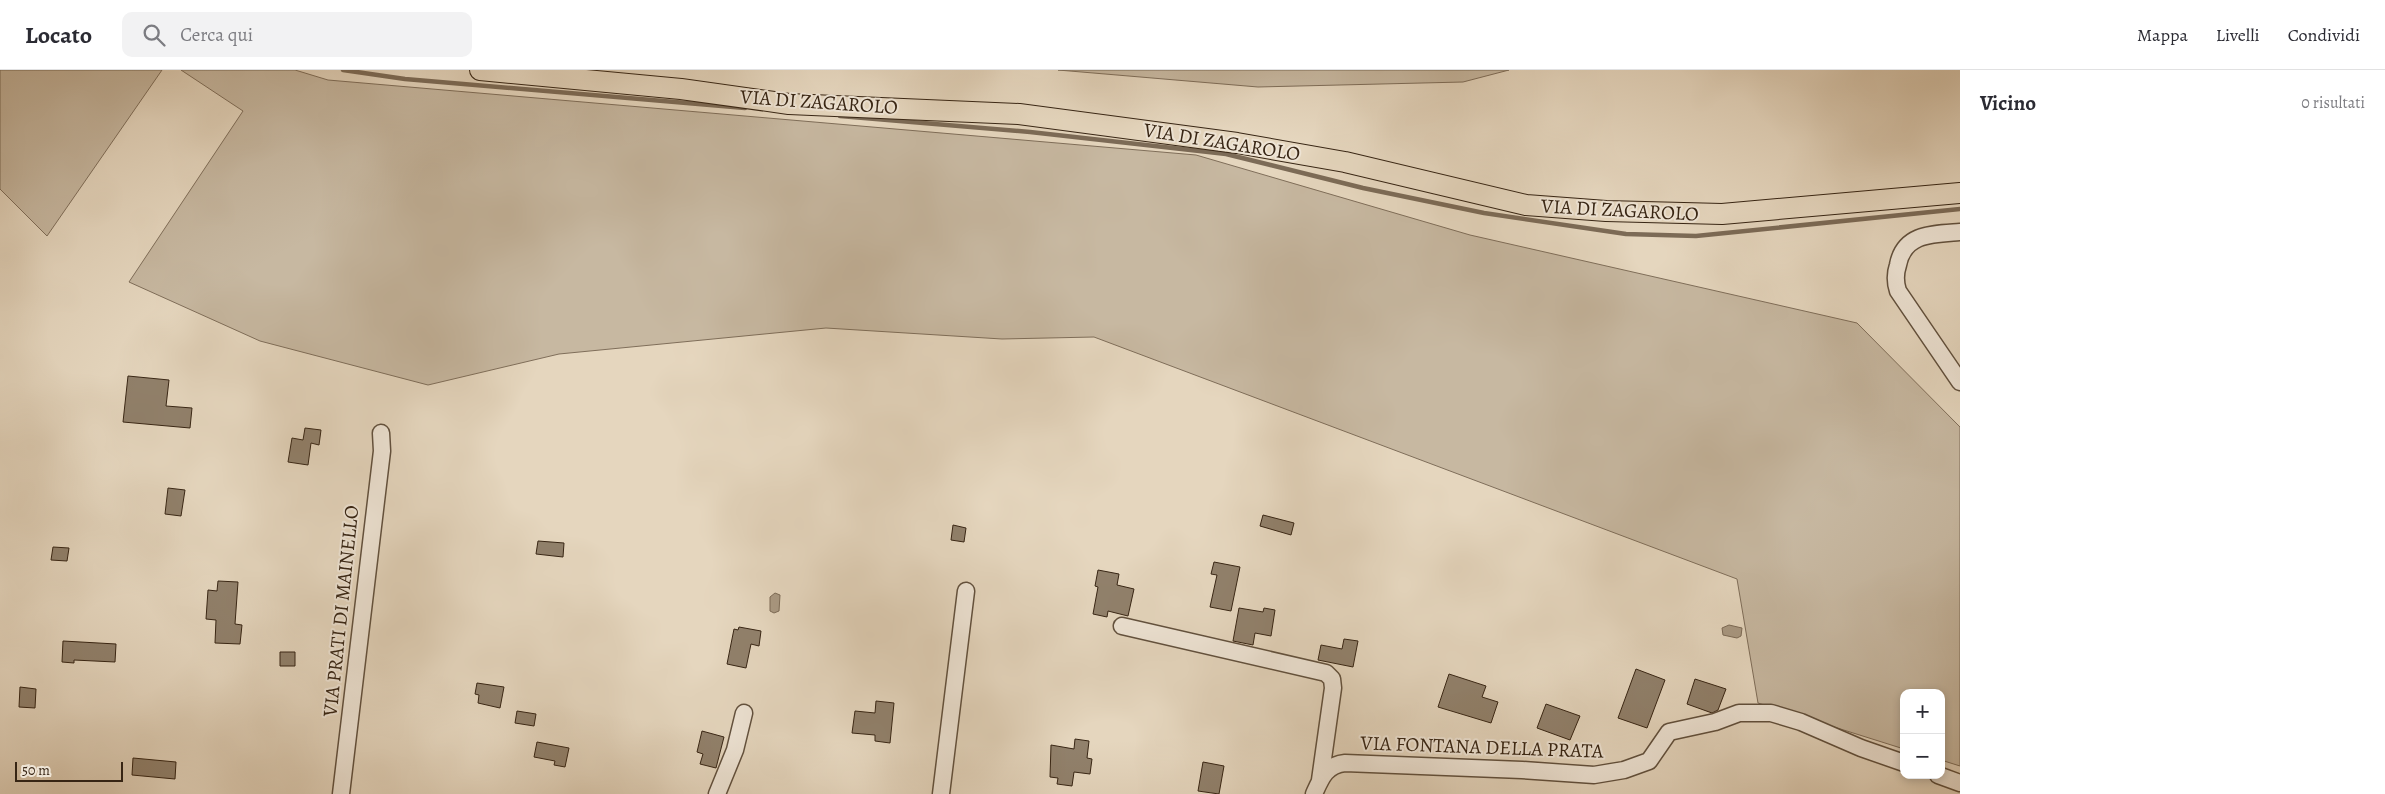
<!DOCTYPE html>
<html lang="it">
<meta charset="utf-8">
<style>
body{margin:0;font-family:Alegreya,serif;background:#f2f2f3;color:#2b2b33}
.controls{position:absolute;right:15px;bottom:15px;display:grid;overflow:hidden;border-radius:10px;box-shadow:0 2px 8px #0003}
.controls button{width:45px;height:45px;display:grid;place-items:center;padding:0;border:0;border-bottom:1px solid #e1e1e2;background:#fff;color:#2b2b33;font:25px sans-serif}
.scale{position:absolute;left:15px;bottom:12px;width:108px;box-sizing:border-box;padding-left:5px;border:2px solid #372514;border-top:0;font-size:14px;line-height:18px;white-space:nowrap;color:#372514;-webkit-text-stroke:4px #eee4d5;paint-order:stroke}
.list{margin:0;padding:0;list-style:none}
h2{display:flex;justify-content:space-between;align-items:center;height:65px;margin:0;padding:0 20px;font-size:21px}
h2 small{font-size:16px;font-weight:400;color:#7c7c81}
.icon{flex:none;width:28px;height:28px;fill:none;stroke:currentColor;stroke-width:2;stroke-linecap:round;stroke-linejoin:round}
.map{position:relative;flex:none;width:1960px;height:724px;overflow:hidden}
header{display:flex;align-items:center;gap:30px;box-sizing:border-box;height:70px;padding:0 25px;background:#fff;border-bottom:1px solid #e1e1e2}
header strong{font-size:24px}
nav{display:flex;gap:28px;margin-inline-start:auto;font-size:18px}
.search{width:350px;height:45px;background:#f2f2f3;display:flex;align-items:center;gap:12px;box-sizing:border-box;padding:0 18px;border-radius:10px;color:#7c7c81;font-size:19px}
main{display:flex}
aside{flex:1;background:#fff}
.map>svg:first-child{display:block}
.green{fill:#c7b8a1;stroke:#7f6e5a}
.water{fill:#aa9a84;stroke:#7c6b57}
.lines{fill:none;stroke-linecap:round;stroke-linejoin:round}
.stream{stroke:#7c6b57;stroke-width:4.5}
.building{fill:#91816c;stroke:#372514}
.minor-casing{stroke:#62513e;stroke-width:19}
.major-casing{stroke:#372514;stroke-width:22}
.minor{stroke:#eee4d5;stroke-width:16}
.major{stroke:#e5d6be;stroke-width:20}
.labels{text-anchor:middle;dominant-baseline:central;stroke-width:4;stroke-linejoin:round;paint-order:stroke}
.street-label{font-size:20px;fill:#372514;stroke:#eee4d5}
</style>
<header>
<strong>Locato</strong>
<div class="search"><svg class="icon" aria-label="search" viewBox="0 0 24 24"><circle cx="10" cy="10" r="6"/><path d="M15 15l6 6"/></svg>Cerca qui</div>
<nav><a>Mappa</a><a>Livelli</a><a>Condividi</a></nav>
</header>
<main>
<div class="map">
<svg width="1960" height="724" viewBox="0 0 1960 724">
<rect width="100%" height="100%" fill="#e5d6be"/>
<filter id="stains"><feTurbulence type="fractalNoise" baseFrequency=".004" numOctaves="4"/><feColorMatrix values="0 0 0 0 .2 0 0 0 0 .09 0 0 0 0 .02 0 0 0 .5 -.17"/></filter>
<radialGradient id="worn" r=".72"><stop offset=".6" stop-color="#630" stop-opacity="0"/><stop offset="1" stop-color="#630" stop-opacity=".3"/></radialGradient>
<path class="green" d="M0,0H162L47,166L0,119Z
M181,0H295L328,10L1196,85L1470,165L1857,253L1960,357V696L1941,690V623H1904V679L1758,633L1737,509L1094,267L1002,269L826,258L559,284L428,315L260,271L129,212L243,41Z
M1058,0H1509L1463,12L1258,17Z"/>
<path class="water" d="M775,523L780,525L779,541L774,543L770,541V527Z
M1729,555L1742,558L1741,566L1737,568L1723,565L1722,558Z"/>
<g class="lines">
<path class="stream" d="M343,0L405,9L745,38
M840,46L1030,62L1226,84L1363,118L1484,143L1626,164L1696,166L1960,139"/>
</g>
<path class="building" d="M128,306L169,310L166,336L192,338L190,358L123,352Z
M305,358L321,360L319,375L311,373L308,395L288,392L292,368L303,370Z
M168,418L185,420L181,446L165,444Z
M1263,445L1294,453L1291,465L1260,456Z
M953,455L966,458L964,472L951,470Z
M538,471L564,473L563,487L536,484Z
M53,477L69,478L67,491L51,490Z
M1214,492L1240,497L1231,541L1210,537L1217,505L1211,504Z
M1098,500L1119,504L1117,515L1134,519L1128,546L1108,541L1107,547L1093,544L1098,517L1095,516Z
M218,511L238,512L235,554L242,555L240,574L215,573L216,550L206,549L208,520L217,521Z
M1239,538L1263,542L1264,538L1275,540L1271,566L1255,563L1253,575L1233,571Z
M739,557L761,561L759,576L751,574L746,598L727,594L734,559L738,560Z
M1344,569L1358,571L1353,597L1318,590L1321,575L1342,579Z
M63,571L116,574L115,592L74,590V593L62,592Z
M280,582H295V596H280Z
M1636,599L1665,610L1647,658L1618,648Z
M1449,604L1486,616L1482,627L1498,632L1491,653L1438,637Z
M1695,609L1726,619L1718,640L1712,643L1687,634Z
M477,613L504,617L500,638L478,633L479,625L475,624Z
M20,617L36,619L35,638L19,637Z
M876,631L894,633L890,673L875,671V665L852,663L855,641L875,643Z
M1546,634L1580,646L1570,670L1537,658Z
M517,641L536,644L534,656L515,653Z
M702,661L724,667L716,698L700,694L703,684L697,682Z
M1075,669L1089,671L1087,688L1092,689L1090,704L1074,702L1072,716L1057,714L1058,708L1050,707L1051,675L1074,679Z
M537,672L569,678L565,697L554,695L555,691L534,687Z
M133,688L176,692L175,709L132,705Z
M1203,692L1224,696L1219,724L1198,721Z"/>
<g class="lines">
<g class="minor-casing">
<path id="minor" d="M1960,162C1933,164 1904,163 1898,195C1895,204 1895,212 1898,221L1960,312
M1122,556L1326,603L1332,609L1333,618L1320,710
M1938,705L1960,713
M341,724L382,381L381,363
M717,724L735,680L744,643
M941,724L966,521
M1314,724C1321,708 1326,695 1345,693L1522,700L1594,705L1624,700L1649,691L1669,662L1715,652L1739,643H1771L1801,652L1861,678L1904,693"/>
</g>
<g class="major-casing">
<path id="major" d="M480,0L681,19L789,34L1019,44L1237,73L1345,92L1526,135L1606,141L1722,144L1960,123"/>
</g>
<use href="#minor" class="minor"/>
<use href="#major" class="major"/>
</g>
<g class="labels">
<g class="street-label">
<text transform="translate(819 32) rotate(4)">VIA DI ZAGAROLO</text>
<text transform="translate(1222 72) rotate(9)">VIA DI ZAGAROLO</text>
<text transform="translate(1620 140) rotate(3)">VIA DI ZAGAROLO</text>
<text transform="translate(341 541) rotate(-84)">VIA PRATI DI MAINELLO</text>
<text transform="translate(1482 677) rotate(2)">VIA FONTANA DELLA PRATA</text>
</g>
</g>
<rect width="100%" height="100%" filter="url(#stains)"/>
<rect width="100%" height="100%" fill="url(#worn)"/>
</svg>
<div class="controls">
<button>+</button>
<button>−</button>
</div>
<div class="scale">50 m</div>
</div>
<aside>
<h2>Vicino<small>0 risultati</small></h2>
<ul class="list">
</ul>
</aside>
</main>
